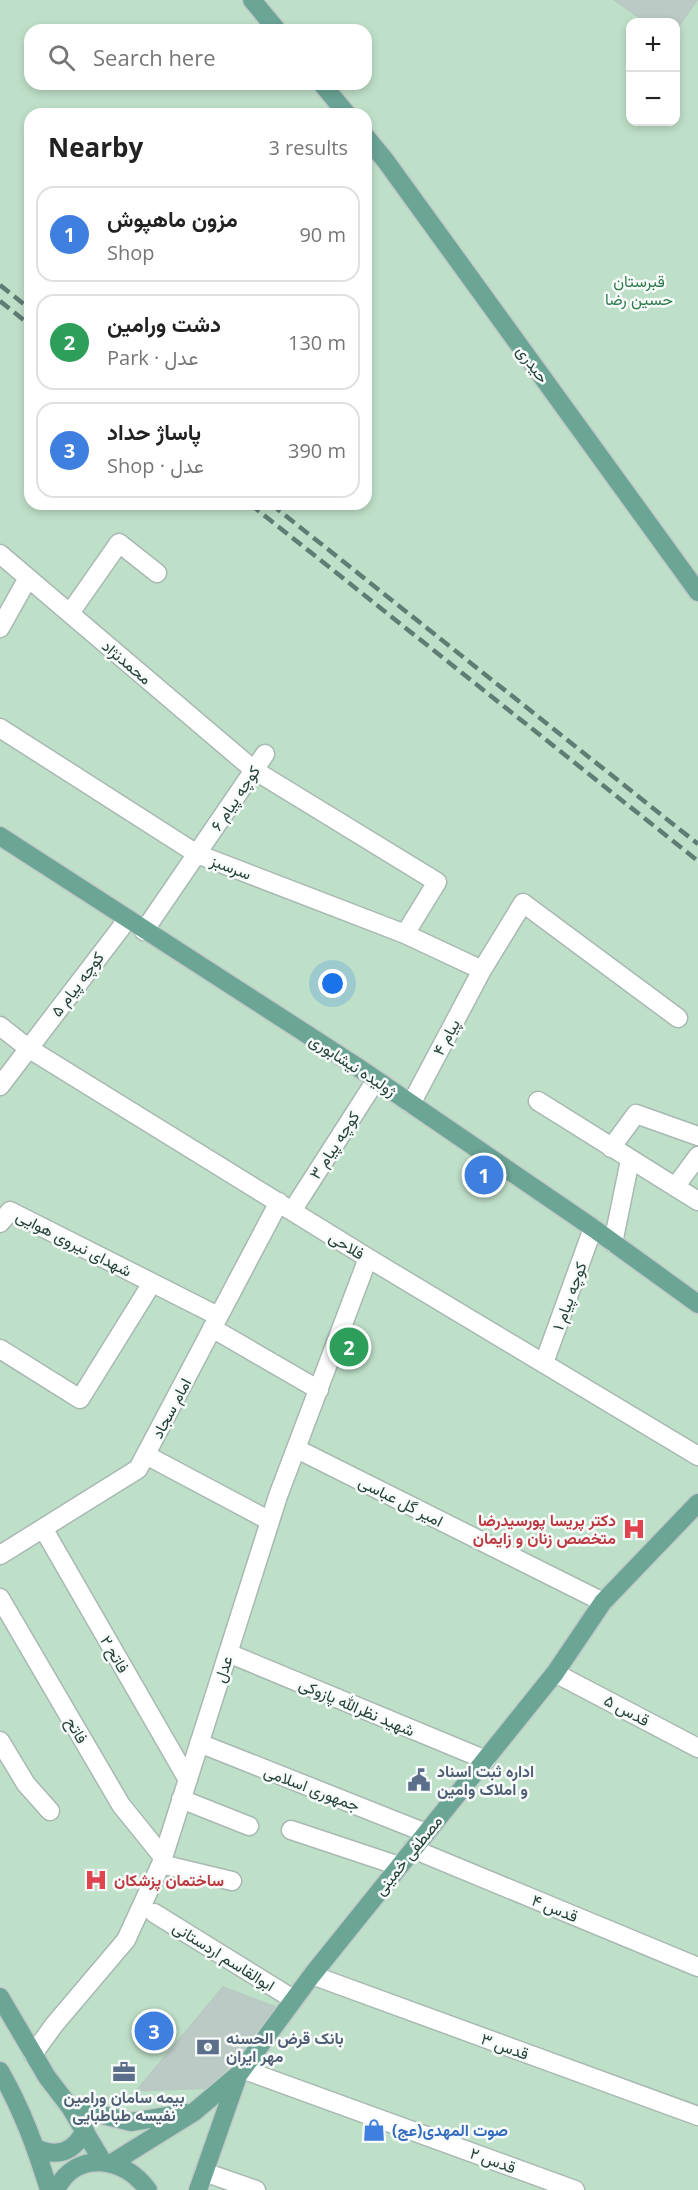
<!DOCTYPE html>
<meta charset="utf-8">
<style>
body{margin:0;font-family:"Open Sans",Vazirmatn,sans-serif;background:#f6f6f6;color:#222}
.controls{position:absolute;right:18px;top:18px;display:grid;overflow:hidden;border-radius:12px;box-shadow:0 3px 9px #0003}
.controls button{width:54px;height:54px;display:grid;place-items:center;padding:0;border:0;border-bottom:2px solid #e0e0e0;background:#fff;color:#222;font:30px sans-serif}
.you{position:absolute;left:333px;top:984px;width:21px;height:21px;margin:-15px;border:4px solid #fff;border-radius:50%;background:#1a73e8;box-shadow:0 0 0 9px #1a73e833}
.badge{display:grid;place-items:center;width:39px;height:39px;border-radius:50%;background:#804e3d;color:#fff;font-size:20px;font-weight:700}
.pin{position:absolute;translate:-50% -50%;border:3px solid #fff;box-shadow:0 2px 6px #0006}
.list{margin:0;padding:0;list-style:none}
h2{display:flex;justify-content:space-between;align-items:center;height:78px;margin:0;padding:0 24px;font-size:26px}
h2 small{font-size:20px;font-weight:400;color:#767676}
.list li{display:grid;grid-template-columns:39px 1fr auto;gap:18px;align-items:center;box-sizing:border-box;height:96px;margin:0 12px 12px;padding:0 12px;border:2px solid #e0e0e0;border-radius:18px}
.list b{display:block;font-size:22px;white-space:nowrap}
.list p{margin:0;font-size:20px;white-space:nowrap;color:#767676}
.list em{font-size:20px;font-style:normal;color:#767676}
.icon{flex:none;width:33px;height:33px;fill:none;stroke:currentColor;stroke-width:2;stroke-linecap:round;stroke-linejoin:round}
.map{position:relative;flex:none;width:698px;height:2190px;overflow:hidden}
.search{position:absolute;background:#fff;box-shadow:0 3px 9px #0003;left:24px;top:24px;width:348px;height:66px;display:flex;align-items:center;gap:15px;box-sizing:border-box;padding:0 21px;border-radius:18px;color:#767676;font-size:22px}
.panel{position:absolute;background:#fff;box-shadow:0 3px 9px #0003;left:24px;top:108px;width:348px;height:402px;border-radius:18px}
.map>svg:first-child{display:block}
.green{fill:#bfe0c8;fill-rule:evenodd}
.building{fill:#bbcac4;stroke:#b8c9c2;stroke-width:1.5}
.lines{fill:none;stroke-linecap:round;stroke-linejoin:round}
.minor-casing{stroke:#a8b8b2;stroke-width:21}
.major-casing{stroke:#c2cac8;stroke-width:21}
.minor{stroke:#fff;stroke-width:18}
.major{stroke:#6aa596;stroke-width:18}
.rail{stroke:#5f7d75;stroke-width:4.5;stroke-dasharray:12 6;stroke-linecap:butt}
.labels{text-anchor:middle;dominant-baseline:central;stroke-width:5;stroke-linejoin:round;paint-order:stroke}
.park-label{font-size:16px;fill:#2d7a4b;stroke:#f7fbf9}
.street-label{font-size:16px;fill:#24423a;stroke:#f7fbf9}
.health-label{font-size:16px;font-weight:bold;fill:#be3a42;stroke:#f7fbf9;text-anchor:end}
.service-label{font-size:16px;font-weight:bold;fill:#4e5e75;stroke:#f7fbf9;text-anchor:start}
.shop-label{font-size:16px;font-weight:bold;fill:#366cbe;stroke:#f7fbf9;text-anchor:start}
</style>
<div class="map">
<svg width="698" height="2190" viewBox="0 0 698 2190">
<rect width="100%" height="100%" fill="#e6efeb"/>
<path class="green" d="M0,0H698V2190H0ZM630,22H676V122H630ZM30,30H366V84H30ZM30,114H366V504H30Z"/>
<path class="building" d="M614,0H697L676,30V22H646Z
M223,1987L276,2007L211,2088L136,2091Z"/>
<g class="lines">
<g class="minor-casing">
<path id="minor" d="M0,554L254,770L437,882L405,934
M70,613L119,543L157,573
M0,628L28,578
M0,728L197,854L405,934L482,970
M144,931L265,754
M0,1026L28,1048L368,1258L698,1456
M0,1086L127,920
M538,1101L698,1201
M411,1104L482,970L523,903L678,1018
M611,1148L636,1114L698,1136
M675,1187L698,1156
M292,1211L376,1080
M0,1223L10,1211L218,1316
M613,1243L630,1160
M212,1328L319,1390
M0,1349L80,1399L152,1283
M544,1363L593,1228
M297,1449L603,1602
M146,1455L270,1521
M43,1528L188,1780
M0,1555L138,1469L279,1202
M0,1598L121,1805L163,1857
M228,1653L486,1760
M555,1673L698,1748
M0,1741L26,1784L50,1811
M199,1743L426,1833
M181,1799L249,1826
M291,1830L399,1866
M413,1849L698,1967
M161,1864L232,1881
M154,1913L293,1999
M312,1975L698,2116
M33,2054L54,2025L126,1940L161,1864L278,1496L368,1258
M242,2069L575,2190
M204,2172L256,2190"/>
</g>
<g class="major-casing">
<path id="major" d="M252,0L277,30
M322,84L347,114
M366,137L385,160L698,592
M0,836L356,1066L593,1228L698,1304
M0,1997L47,2077L70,2107L103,2162
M0,2071C22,2109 36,2148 49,2190
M70,2107L131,2122L186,2113
M36,2148C58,2158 74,2152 85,2130
M112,2163L194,2112L239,2074L312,1975L555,1673L603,1602L698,1503
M56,2190C76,2149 125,2157 148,2190
M198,2190L238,2076"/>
</g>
<use href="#minor" class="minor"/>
<use href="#major" class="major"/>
<path class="rail" d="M0,285L30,309
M0,301L30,325
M250,504L698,861
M271,504L698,844"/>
</g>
<defs>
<g id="hospital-bare" transform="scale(1.8)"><path d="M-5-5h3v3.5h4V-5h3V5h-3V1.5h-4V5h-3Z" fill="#e0444e" stroke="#f7fbf9" stroke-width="2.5" paint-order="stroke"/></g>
<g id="civic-bare" transform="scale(1.8)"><path d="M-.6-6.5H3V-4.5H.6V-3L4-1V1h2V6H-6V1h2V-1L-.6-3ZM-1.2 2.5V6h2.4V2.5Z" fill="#5c6f8a" stroke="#f7fbf9" stroke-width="2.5" paint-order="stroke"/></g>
<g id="bank-bare" transform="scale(1.8)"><path d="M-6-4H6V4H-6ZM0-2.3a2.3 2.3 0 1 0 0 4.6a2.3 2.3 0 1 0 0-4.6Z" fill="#5c6f8a" stroke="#f7fbf9" stroke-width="2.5" paint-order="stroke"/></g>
<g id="office-bare" transform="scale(1.8)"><path d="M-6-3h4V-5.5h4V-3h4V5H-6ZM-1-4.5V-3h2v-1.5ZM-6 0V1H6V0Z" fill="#5c6f8a" stroke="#f7fbf9" stroke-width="2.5" paint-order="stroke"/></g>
<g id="shop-bare" transform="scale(1.8)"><path d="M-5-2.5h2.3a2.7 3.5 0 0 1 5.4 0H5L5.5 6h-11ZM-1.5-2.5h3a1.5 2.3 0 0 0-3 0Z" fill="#3f7fe0" stroke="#f7fbf9" stroke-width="2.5" paint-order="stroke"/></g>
</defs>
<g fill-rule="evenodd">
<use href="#hospital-bare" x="634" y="1529"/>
<use href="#civic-bare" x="419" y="1780"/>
<use href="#hospital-bare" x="96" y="1880"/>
<use href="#bank-bare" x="208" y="2047"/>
<use href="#office-bare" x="124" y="2072"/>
<use href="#shop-bare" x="374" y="2130"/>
</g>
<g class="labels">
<g class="park-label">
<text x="639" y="281">قبرستان<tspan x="639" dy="18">حسین رضا</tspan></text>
</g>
<g class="street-label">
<text transform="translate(533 364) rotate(54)">حیدری</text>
<text transform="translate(127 662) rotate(40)">محمدنژاد</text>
<text transform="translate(235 798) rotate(-56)">کوچه پیام ۶</text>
<text transform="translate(231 867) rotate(21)">سرسبز</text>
<text transform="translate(77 984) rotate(-53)">کوچه پیام ۵</text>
<text transform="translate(446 1037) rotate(-62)">پیام ۴</text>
<text transform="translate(353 1065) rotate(33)">ژولیده نیشابوری</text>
<text transform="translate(334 1145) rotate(-57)">کوچه پیام ۳</text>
<text transform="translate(74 1243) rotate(27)">شهدای نیروی هوایی</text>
<text transform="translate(347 1245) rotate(32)">فلاحی</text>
<text transform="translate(569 1296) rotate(-70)">کوچه پیام ۱</text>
<text transform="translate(171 1408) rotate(-62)">امام سجاد</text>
<text transform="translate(401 1501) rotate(27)">امیر گل عباسی</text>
<text transform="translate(115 1654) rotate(60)">فاتح ۲</text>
<text transform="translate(223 1669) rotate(-72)">عدل</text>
<text transform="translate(357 1707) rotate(23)">شهید نظرالله پازوکی</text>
<text transform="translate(627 1710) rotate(28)">قدس ۵</text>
<text transform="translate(77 1730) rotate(60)">فاتح</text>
<text transform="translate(312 1788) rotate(21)">جمهوری اسلامی</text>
<text transform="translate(408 1855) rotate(-51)">مصطفی خمینی</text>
<text transform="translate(555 1908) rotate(22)">قدس ۴</text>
<text transform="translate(224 1956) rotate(32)">ابوالقاسم اردستانی</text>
<text transform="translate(505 2046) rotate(20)">قدس ۳</text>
<text transform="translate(493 2160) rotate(20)">قدس ۲</text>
</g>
<g class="health-label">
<text x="616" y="1520">دکتر پریسا پورسیدرضا<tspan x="616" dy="18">متخصص زنان و زایمان</tspan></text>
<text x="114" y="1880" text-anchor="start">ساختمان پزشکان</text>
</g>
<g class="service-label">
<text x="437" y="1771">اداره ثبت اسناد<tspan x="437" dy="18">و املاک وامین</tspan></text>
<text x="226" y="2038">بانک قرض الحسنه<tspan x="226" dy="18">مهر ایران</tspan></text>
<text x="124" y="2097" text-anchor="middle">بیمه سامان ورامین<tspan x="124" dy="18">نفیسه طباطبایی</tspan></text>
</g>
<g class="shop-label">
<text x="392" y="2130">صوت المهدی(عج)</text>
</g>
</g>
</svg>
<div class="controls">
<button>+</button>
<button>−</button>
</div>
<div class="you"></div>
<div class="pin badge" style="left:484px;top:1175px;background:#3f7fe0">1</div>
<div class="pin badge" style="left:349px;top:1347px;background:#2e9e5b">2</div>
<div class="pin badge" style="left:154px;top:2031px;background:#3f7fe0">3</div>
<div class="search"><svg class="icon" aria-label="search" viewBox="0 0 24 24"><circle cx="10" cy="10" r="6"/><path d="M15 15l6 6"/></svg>Search here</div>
<section class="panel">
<h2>Nearby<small>3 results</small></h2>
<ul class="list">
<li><span class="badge" style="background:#3f7fe0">1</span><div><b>مزون ماهپوش</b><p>Shop</p></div><em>90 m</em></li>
<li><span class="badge" style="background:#2e9e5b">2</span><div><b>دشت ورامین</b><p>Park · عدل</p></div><em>130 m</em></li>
<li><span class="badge" style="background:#3f7fe0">3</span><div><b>پاساژ حداد</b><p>Shop · عدل</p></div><em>390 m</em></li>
</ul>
</section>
</div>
